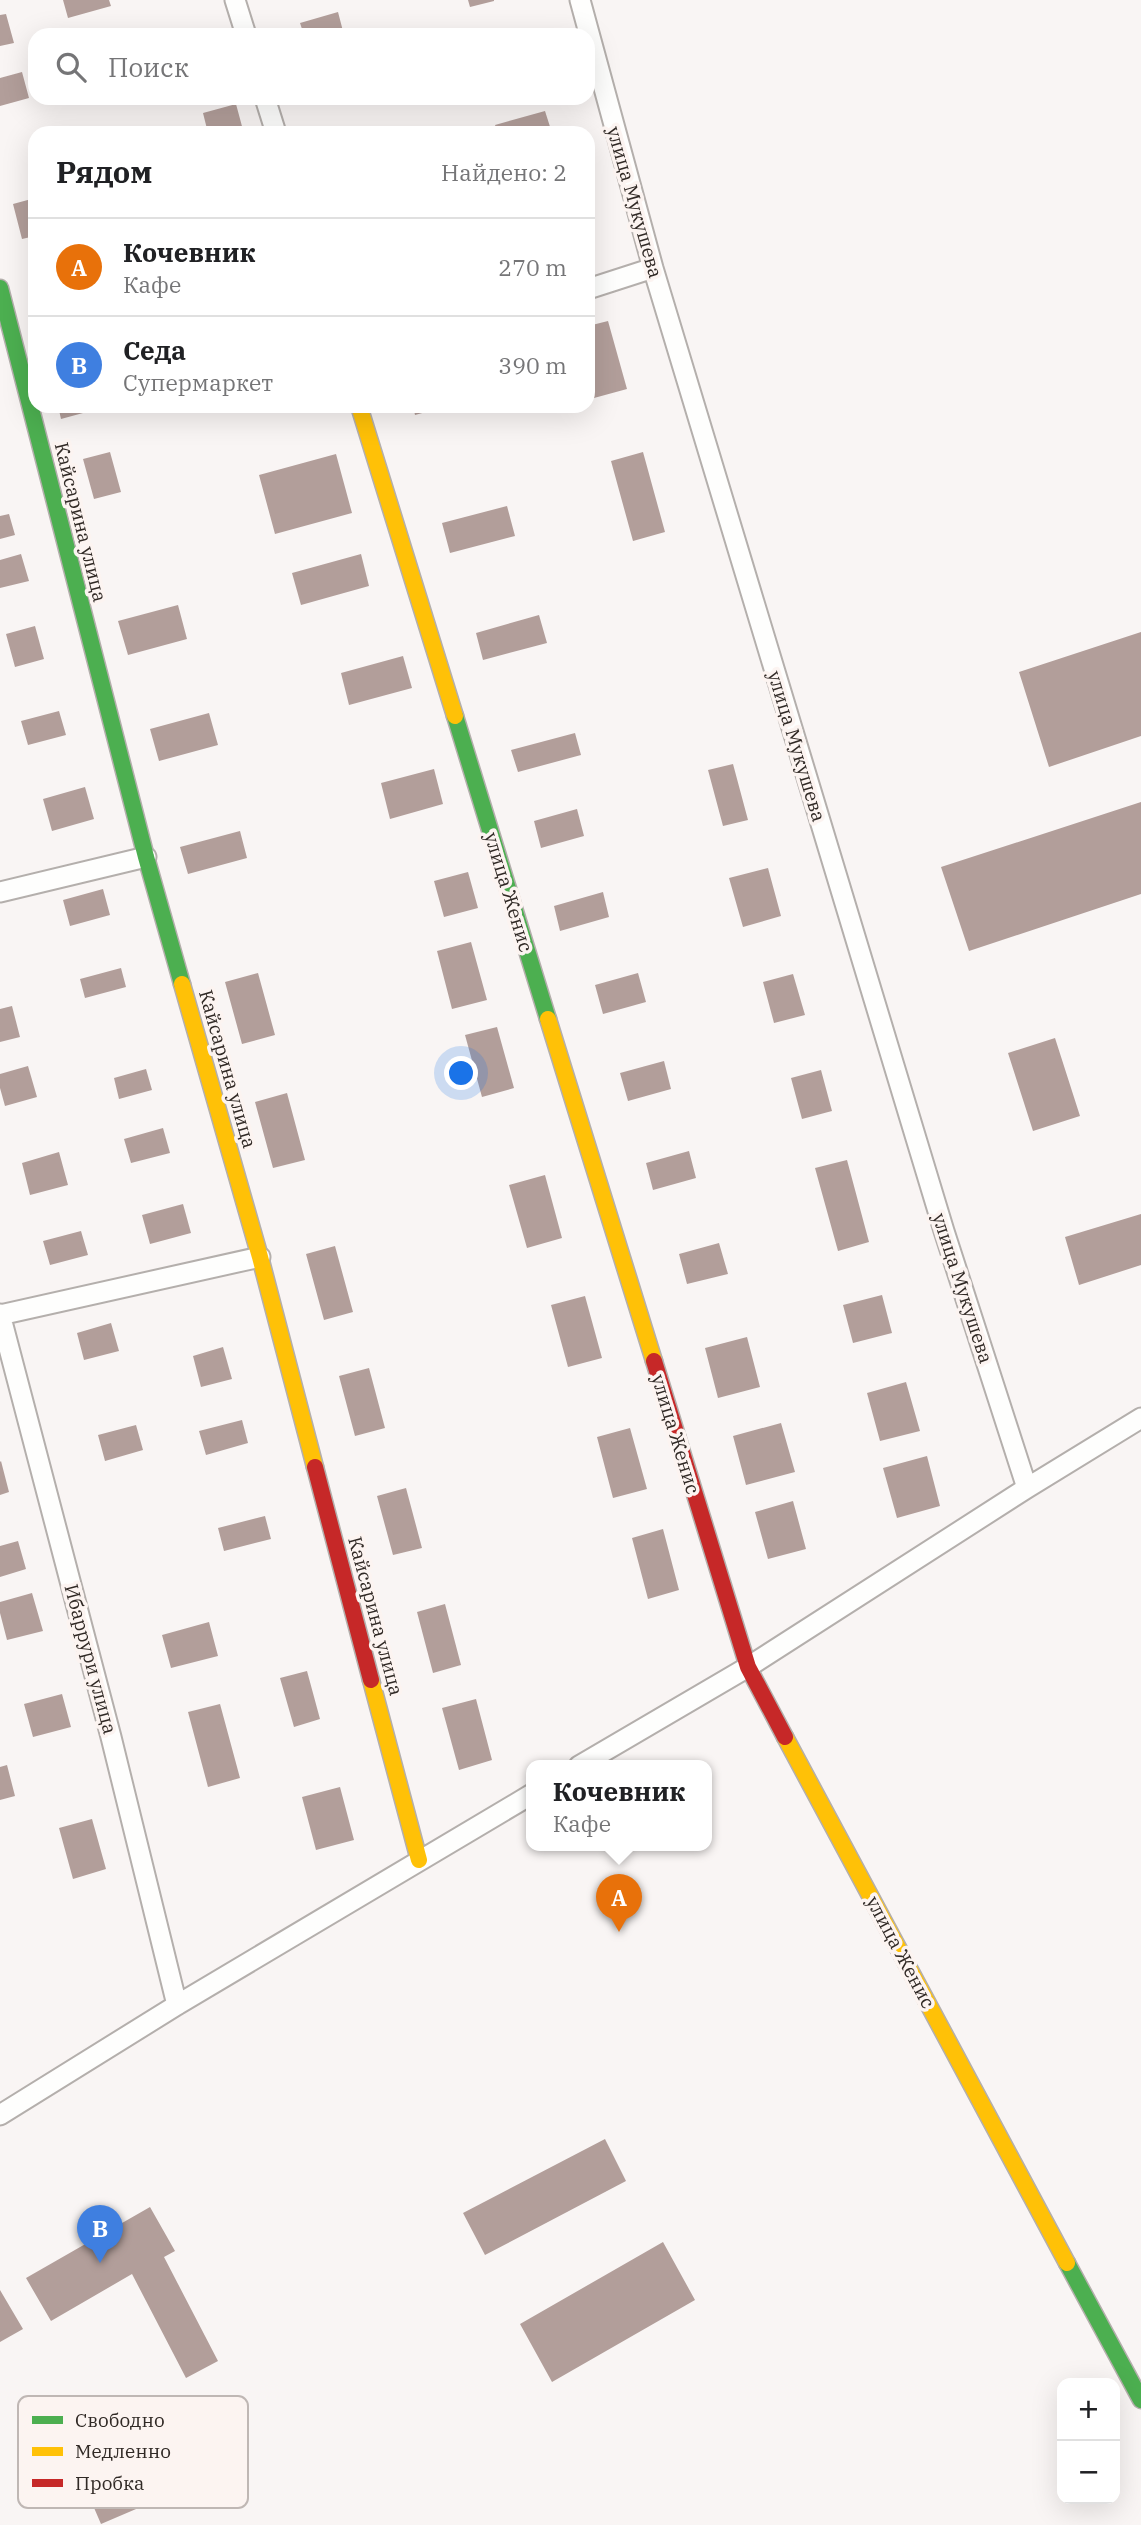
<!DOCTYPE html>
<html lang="ru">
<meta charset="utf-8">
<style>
body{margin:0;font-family:"IBM Plex Serif",serif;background:#f6f6f6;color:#202124}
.controls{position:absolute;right:21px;bottom:21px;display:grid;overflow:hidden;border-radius:14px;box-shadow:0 7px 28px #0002}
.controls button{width:63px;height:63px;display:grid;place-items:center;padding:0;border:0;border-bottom:2px solid #e0e0e0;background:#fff;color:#202124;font:35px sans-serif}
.you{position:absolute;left:462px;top:1074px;width:24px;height:24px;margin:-18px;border:5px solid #fff;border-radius:50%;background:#1a73e8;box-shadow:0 0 0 10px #1a73e833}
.badge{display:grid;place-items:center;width:46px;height:46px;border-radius:50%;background:#1a73e8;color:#fff;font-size:23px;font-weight:700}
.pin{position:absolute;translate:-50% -58px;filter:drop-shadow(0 2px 4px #0008)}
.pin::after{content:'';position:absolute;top:37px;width:24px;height:21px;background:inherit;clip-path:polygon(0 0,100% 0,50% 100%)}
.popup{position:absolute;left:526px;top:1760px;width:186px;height:91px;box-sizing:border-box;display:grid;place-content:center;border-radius:14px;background:#fff;filter:drop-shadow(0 2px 5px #0005);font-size:23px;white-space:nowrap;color:#757577}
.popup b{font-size:26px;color:#202124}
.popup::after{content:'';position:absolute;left:50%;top:100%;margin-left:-14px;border:14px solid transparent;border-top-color:#fff}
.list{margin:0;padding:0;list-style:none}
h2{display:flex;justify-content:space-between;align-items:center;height:91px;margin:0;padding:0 28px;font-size:30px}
h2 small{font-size:23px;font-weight:400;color:#757577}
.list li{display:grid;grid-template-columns:46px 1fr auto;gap:21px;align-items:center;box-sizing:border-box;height:98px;padding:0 28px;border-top:2px solid #e0e0e0}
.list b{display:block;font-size:26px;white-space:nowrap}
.list p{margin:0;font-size:23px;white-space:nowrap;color:#757577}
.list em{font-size:23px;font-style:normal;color:#757577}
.icon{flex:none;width:38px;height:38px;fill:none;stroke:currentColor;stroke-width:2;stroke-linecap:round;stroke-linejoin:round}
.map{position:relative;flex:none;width:1141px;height:2525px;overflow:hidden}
.search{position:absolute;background:#fff;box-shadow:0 7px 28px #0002;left:28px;top:28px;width:567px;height:77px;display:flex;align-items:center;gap:18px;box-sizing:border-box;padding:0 24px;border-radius:21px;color:#757577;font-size:26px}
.panel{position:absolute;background:#fff;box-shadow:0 7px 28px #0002;left:28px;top:126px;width:567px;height:287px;border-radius:21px}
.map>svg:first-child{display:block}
.building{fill:#b29e9a}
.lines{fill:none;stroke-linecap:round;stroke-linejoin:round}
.street-casing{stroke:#b4afac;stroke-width:23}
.fast-casing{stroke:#b4afac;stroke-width:19}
.slow-casing{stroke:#b4afac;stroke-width:19}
.jam-casing{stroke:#b4afac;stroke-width:19}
.street{stroke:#fefefd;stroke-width:19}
.fast{stroke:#4caf50;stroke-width:16}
.slow{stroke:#ffc107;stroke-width:16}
.jam{stroke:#c62828;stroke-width:16}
.labels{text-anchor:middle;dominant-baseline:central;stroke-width:7;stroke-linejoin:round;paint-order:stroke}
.street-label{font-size:19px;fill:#302925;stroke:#fcf4f1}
.key{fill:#fcf4f1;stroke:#bfb7b4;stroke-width:2}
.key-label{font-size:19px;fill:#302925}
</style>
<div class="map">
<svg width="1141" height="2525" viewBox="0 0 1141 2525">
<rect width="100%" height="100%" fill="#f9f5f4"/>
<path class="building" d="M63,0H109L111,6L68,18Z
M468,0H494V1L470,7Z
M338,12L344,35H304L300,23Z
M6,14L14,43L0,46V15Z
M22,72L29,98L0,106V78Z
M236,104L243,130L232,133H208L203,113Z
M545,111L552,133H498L495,125Z
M35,198V236L22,239L13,204Z
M608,321L627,389L594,398L588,376V326Z
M58,406H105V407L61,419Z
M413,406H444V407L415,415Z
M110,452L121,492L94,499L83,459Z
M643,452L665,532L633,541L611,461Z
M336,454L352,513L275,534L259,475Z
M507,506L515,536L450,553L442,523Z
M9,514L15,535L0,539V516Z
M21,554L29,581L0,588V560Z
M361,554L369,586L301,605L292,573Z
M178,605L187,639L128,655L118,621Z
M539,615L547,643L483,660L476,633Z
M35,626L44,659L15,667L6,634Z
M1141,632V736L1049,767L1019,672Z
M403,656L412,688L349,705L341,673Z
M59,711L66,735L28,745L21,721Z
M209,713L218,745L159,761L150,729Z
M575,733L581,755L518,772L511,750Z
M733,764L748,820L723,826L708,770Z
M434,769L443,804L390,819L381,783Z
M85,787L94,819L52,831L43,799Z
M1141,802V894L969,951L941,867Z
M577,809L584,836L541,848L534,821Z
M240,831L247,858L188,874L180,847Z
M768,868L781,916L743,927L729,878Z
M468,872L478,908L444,917L434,881Z
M103,889L110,915L70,926L63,900Z
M603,892L609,917L560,931L554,906Z
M471,942L487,1000L452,1009L437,951Z
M121,968L126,987L85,998L80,979Z
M258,973L275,1035L242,1044L225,982Z
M638,973L646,1002L603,1014L595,985Z
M793,974L805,1015L774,1023L763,982Z
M12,1006L20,1037L0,1042V1009Z
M497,1027L514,1088L482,1097L465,1035Z
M1055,1038L1080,1116L1033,1131L1008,1053Z
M664,1061L671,1089L628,1101L620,1073Z
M28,1066L37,1097L5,1106L0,1088V1074Z
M146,1069L152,1090L119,1099L114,1078Z
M821,1070L832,1111L802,1119L791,1078Z
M287,1093L305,1160L273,1168L255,1102Z
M163,1128L170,1153L131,1163L124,1139Z
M689,1151L696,1178L653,1190L646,1163Z
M59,1152L68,1185L30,1195L22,1163Z
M847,1160L869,1242L838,1251L815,1168Z
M545,1175L562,1238L527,1248L509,1185Z
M183,1204L191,1233L150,1244L142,1215Z
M1141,1214V1265L1079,1285L1065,1237Z
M81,1231L88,1255L50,1265L43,1241Z
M719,1243L728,1274L687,1284L679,1254Z
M335,1246L353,1312L324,1320L306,1254Z
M882,1295L892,1333L853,1343L843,1305Z
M585,1296L602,1358L568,1367L551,1305Z
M111,1323L119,1351L84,1360L77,1333Z
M747,1337L760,1387L718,1398L705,1348Z
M223,1347L232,1379L201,1387L193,1356Z
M369,1368L385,1428L355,1436L339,1376Z
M906,1382L920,1431L880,1441L867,1393Z
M242,1420L248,1443L206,1455L199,1431Z
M781,1423L795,1472L746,1485L733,1436Z
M136,1425L143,1450L105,1461L98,1435Z
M630,1428L647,1489L613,1498L597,1437Z
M927,1456L940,1506L897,1518L883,1468Z
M1,1461L9,1492L0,1495V1462Z
M406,1488L422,1548L393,1555L377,1496Z
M793,1501L806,1549L768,1559L755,1512Z
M265,1516L271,1539L224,1551L218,1528Z
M663,1529L679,1590L648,1599L632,1538Z
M18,1541L26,1569L0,1577V1546Z
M32,1593L43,1631L7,1640L0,1613V1602Z
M445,1604L461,1665L433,1673L417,1612Z
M209,1622L218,1656L171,1668L162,1635Z
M307,1671L320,1719L294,1727L280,1678Z
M62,1694L71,1727L33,1737L24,1704Z
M476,1699L492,1760L459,1770L442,1708Z
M220,1704L240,1778L208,1787L188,1712Z
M7,1765L15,1796L0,1800V1767Z
M340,1787L354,1840L316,1850L302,1797Z
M92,1819L106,1869L73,1879L59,1828Z
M605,2139L626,2181L485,2255L463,2213Z
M150,2207L175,2251L164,2257L218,2361L186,2378L132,2274L51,2321L26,2278Z
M663,2242L695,2300L552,2382L520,2324Z
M0,2290L23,2329L0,2342Z
M220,2404L246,2462L101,2524L76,2466Z"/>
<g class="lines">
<g class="street-casing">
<path id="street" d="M235,0L246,35
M580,0L653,268L944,1231L1027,1488
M265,98L276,133
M588,289L653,268
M0,892L146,857
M0,1314L111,1737L177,2005
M0,1315L260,1257
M579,1766L748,1667L1027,1488L1141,1418
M0,2115L177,2005L532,1794"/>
</g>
<g class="fast-casing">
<path id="fast" d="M0,288L146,857L182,984
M455,716L548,1019
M1067,2263L1141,2400"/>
</g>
<g class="slow-casing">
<path id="slow" d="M359,406L455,716
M182,984L260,1257L315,1467
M548,1019L654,1361
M371,1680L419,1860
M785,1737L1067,2263"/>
</g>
<g class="jam-casing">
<path id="jam" d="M654,1361L748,1667L785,1737
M315,1467L371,1680"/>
</g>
<use href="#street" class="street"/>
<use href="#fast" class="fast"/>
<use href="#slow" class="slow"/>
<use href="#jam" class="jam"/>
</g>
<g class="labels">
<g class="street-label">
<text transform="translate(635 202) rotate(74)">улица Мукушева</text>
<text transform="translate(81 522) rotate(76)">Кайсарина улица</text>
<text transform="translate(797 746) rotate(73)">улица Мукушева</text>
<text transform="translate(509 892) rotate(73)">улица Женис</text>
<text transform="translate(228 1069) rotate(74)">Кайсарина улица</text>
<text transform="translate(963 1288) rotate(72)">улица Мукушева</text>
<text transform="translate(676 1434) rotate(73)">улица Женис</text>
<text transform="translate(376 1616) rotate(75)">Кайсарина улица</text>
<text transform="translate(91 1659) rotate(75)">Ибаррури улица</text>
<text transform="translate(901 1952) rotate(62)">улица Женис</text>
</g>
</g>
<rect x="18" y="2396" width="230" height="112" rx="10" class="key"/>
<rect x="32" y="2416" width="31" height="8" fill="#4caf50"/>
<rect x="32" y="2447" width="31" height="9" fill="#ffc107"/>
<rect x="32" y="2479" width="31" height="8" fill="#c62828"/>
<g class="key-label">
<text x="75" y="2427">Свободно</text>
<text x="75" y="2458">Медленно</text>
<text x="75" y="2490">Пробка</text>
</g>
</svg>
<div class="controls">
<button>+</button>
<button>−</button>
</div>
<div class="you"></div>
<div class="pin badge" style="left:619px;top:1932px;background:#e8710a">A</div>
<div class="popup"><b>Кочевник</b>Кафе</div>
<div class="pin badge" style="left:100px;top:2263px;background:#3f7fe0">B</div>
<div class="search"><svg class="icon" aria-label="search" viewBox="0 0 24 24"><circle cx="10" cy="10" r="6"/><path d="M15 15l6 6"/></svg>Поиск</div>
<section class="panel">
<h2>Рядом<small>Найдено: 2</small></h2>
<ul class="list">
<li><span class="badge" style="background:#e8710a">A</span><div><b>Кочевник</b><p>Кафе</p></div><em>270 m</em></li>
<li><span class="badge" style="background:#3f7fe0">B</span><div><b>Седа</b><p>Супермаркет</p></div><em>390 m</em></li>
</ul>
</section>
</div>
